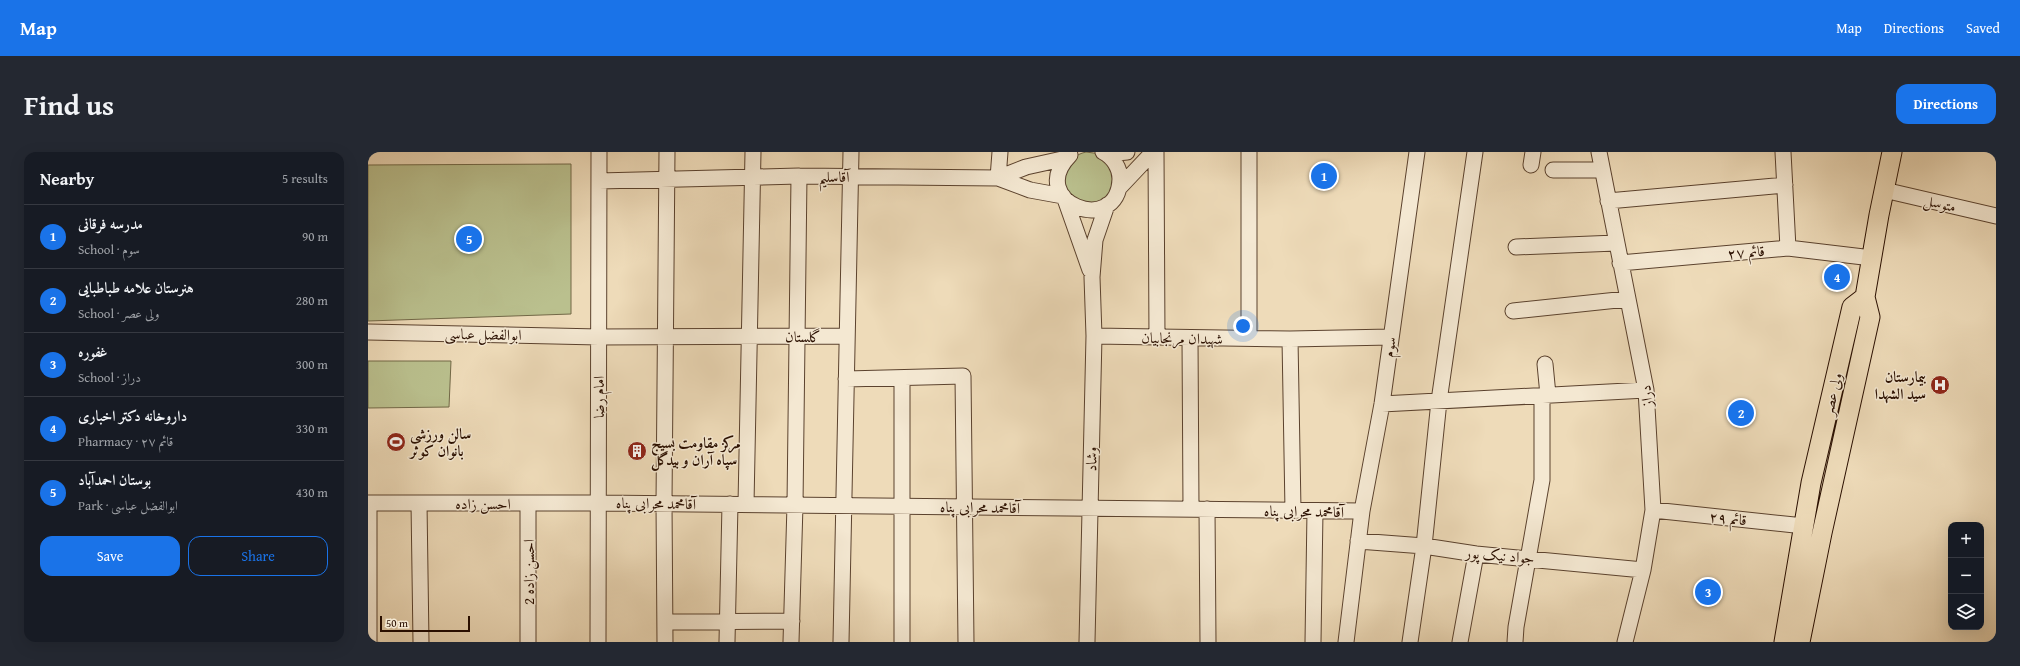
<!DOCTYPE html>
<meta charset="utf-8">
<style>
body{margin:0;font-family:"Gentium Book Plus",Amiri,serif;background:#242831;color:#f1f3f6}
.controls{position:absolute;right:12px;bottom:12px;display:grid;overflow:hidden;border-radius:8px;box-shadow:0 4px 16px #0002}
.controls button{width:36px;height:36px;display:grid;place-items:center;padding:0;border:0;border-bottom:1px solid #363941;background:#171b24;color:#f1f3f6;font:20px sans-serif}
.scale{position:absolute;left:12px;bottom:10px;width:90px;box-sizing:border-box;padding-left:4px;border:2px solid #2a0f00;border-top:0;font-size:11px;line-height:14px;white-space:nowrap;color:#2a0f00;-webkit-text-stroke:3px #f4e8d2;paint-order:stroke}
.you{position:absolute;left:875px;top:174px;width:14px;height:14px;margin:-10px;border:3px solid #fff;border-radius:50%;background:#1a73e8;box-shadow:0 0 0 6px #1a73e833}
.badge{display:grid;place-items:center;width:26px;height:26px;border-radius:50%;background:#1a73e8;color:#fff;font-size:13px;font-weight:700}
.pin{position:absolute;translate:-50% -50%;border:2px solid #fff;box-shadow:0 1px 4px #0006}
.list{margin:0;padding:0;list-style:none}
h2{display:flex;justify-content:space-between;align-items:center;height:52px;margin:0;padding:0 16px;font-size:17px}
h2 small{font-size:13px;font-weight:400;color:#9ea1a6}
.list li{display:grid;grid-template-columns:26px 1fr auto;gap:12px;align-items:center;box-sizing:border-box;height:64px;padding:0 16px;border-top:1px solid #363941}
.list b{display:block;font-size:15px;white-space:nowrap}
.list p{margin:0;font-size:13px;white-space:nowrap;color:#9ea1a6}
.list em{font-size:13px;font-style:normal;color:#9ea1a6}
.actions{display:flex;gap:8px;padding:12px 16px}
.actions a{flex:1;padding:9px 0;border:1px solid #1a73e8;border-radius:12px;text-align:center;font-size:14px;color:#1a73e8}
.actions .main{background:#1a73e8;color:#fff}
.icon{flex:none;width:22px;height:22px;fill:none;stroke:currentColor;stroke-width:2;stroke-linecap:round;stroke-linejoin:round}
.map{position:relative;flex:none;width:1628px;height:490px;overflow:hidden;border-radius:12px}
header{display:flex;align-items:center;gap:24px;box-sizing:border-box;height:56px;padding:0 20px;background:#1a73e8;color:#fff}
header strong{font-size:19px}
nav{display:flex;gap:22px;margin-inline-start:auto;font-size:14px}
.intro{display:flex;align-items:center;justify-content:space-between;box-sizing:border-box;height:96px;padding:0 24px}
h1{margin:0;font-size:28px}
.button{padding:10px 18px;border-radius:12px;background:#1a73e8;color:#fff;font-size:14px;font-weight:700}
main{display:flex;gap:24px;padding:0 24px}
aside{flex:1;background:#171b24;border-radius:12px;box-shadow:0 4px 16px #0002}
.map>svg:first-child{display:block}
.green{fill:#bac08e;stroke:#726847}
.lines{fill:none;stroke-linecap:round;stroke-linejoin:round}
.minor-casing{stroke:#5b422e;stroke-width:17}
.major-casing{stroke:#2a0f00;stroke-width:21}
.minor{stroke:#f4e8d2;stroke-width:15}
.major{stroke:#eedbb9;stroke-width:19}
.labels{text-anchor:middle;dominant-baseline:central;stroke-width:3;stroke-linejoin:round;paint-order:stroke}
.street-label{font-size:15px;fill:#2a0f00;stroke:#f4e8d2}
.poi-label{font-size:15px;font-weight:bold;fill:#2a0f00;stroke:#f4e8d2;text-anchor:start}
</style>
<header>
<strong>Map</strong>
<nav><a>Map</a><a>Directions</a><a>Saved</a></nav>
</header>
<div class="intro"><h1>Find us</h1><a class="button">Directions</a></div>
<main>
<aside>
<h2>Nearby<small>5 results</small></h2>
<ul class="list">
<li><span class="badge">1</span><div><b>مدرسه فرقانی</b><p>School · سوم</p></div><em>90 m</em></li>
<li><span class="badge">2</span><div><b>هنرستان علامه طباطبایی</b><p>School · ولی عصر</p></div><em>280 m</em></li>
<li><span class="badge">3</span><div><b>غفوره</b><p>School · دراز</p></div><em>300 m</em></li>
<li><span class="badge">4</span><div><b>داروخانه دکتر اخباری</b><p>Pharmacy · قائم ۲۷</p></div><em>330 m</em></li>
<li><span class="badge">5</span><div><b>بوستان احمدآباد</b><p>Park · ابوالفضل عباسی</p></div><em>430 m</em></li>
</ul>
<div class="actions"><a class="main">Save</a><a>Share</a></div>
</aside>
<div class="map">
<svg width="1628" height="490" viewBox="0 0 1628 490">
<rect width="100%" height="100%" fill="#eedbb9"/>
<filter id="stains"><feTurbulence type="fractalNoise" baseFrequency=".005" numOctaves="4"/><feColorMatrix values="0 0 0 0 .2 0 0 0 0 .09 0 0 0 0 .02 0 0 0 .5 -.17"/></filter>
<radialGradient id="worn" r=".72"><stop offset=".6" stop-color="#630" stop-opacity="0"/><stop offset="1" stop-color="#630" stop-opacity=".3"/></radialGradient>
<path class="green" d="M718,0L733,2L744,11L747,39L727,54L695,44C695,25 696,5 718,0Z
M203,12V162L0,169V13Z
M0,209H83L81,255L0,256Z"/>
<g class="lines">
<g class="minor-casing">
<path id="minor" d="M788,0L789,185
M1231,0L1278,238L1285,358L1275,418L1257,490
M1415,0L1420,96
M739,2L759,0
M702,3C656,50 750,86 752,27C752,16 745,5 735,0
M1163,13L1165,0
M1185,18H1234
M630,26L662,38L695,44
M630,26L632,0
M231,29L431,24L630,26L658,15L699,6
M751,36L785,0
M1516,38L1628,64
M697,47L722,118
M1240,49L1417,33
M1148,95L1248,91
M1252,111L1420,96L1504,106
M1145,159L1259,147
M0,180L231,185L479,184
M726,184L922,187L1023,185
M822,186L823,357
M881,186V0
M922,187L925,358
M1177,212L1180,243
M478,227L595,224L598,490
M1014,252L1278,238
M0,351H230L994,359
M1,351V490
M51,351L53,490
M160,351V490
M378,352L385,0
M839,357L840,490
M1285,358L1436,374
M990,389L1056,394L1108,402L1275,418
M297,470L424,469
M230,490L231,0
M297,490L296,351L299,0
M359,490L362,352
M423,490L427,353L431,24
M473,490L483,0
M534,490V226
M719,490L726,184L724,125L727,88L739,53
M945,490L947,359
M978,490L994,359L1014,252L1049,0
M1042,490L1056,394L1071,249L1107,0
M1092,490L1108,402
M1147,490L1148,475L1174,328V244"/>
</g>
<g class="major-casing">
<path id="major" d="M1416,490L1443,331L1484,155L1497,145L1511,63L1524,0
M1432,490L1454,381L1502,165L1497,145"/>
</g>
<use href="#minor" class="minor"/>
<use href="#major" class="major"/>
</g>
<defs>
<g id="hospital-disc" transform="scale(1)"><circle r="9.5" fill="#8f2418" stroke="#f4e8d2"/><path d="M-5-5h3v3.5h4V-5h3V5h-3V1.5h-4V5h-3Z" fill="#fff"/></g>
<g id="stadium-disc" transform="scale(1)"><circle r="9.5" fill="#8f2418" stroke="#f4e8d2"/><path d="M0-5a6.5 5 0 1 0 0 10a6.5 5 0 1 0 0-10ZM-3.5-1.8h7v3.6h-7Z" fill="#fff"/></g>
<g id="building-disc" transform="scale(1)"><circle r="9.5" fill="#8f2418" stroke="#f4e8d2"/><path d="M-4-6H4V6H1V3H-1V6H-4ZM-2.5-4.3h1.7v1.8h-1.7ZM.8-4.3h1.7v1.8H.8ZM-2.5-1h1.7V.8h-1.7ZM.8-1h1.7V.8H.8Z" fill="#fff"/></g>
</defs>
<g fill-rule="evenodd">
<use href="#hospital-disc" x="1572" y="233"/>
<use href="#stadium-disc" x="28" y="290"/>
<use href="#building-disc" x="269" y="299"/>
</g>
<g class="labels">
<g class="street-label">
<text x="466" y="24">آقاسلیم</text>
<text transform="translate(1572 51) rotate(13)">متوسل</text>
<text transform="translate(1378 100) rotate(-5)">قائم ۲۷</text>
<text transform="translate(115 182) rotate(1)">ابوالفضل عباسی</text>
<text x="435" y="184">گلستان</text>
<text transform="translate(814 186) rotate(1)">شهیدان مرنجابیان</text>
<text transform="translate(1021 195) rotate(-82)">سوم</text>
<text transform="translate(1464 242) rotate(-77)">ولی عصر</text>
<text transform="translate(1278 244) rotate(-96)">دراز</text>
<text transform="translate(230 245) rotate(-90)">امام رضا</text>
<text transform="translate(723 307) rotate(-89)">وشاد</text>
<text x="115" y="351">احسن زاده</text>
<text transform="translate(288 351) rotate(1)">آقامحمد محرابی پناه</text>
<text transform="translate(612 355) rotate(1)">آقامحمد محرابی پناه</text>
<text transform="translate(936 359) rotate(1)">آقامحمد محرابی پناه</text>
<text transform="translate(1360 366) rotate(6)">قائم ۲۹</text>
<text transform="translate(1132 403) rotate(5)">جواد نیک پور</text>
<text transform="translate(160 420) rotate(-90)">احسن زاده 2</text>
</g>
<g class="poi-label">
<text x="1558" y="224" text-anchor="end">بیمارستان<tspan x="1558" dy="17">سید الشهدا</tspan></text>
<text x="42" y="281">سالن ورزشی<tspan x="42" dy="17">بانوان کوثر</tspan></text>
<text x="283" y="290">مرکز مقاومت بسیج<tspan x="283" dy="17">سپاه آران و بیدگل</tspan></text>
</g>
</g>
<rect width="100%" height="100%" filter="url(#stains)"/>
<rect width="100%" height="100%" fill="url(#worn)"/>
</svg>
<div class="controls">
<button>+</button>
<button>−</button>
<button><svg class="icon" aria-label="layers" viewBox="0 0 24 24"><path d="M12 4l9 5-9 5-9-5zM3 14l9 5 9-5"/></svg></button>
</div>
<div class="scale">50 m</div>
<div class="you"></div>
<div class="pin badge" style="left:956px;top:24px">1</div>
<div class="pin badge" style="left:1373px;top:261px">2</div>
<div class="pin badge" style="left:1340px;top:440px">3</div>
<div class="pin badge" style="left:1469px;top:125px">4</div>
<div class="pin badge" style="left:101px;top:87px">5</div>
</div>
</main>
